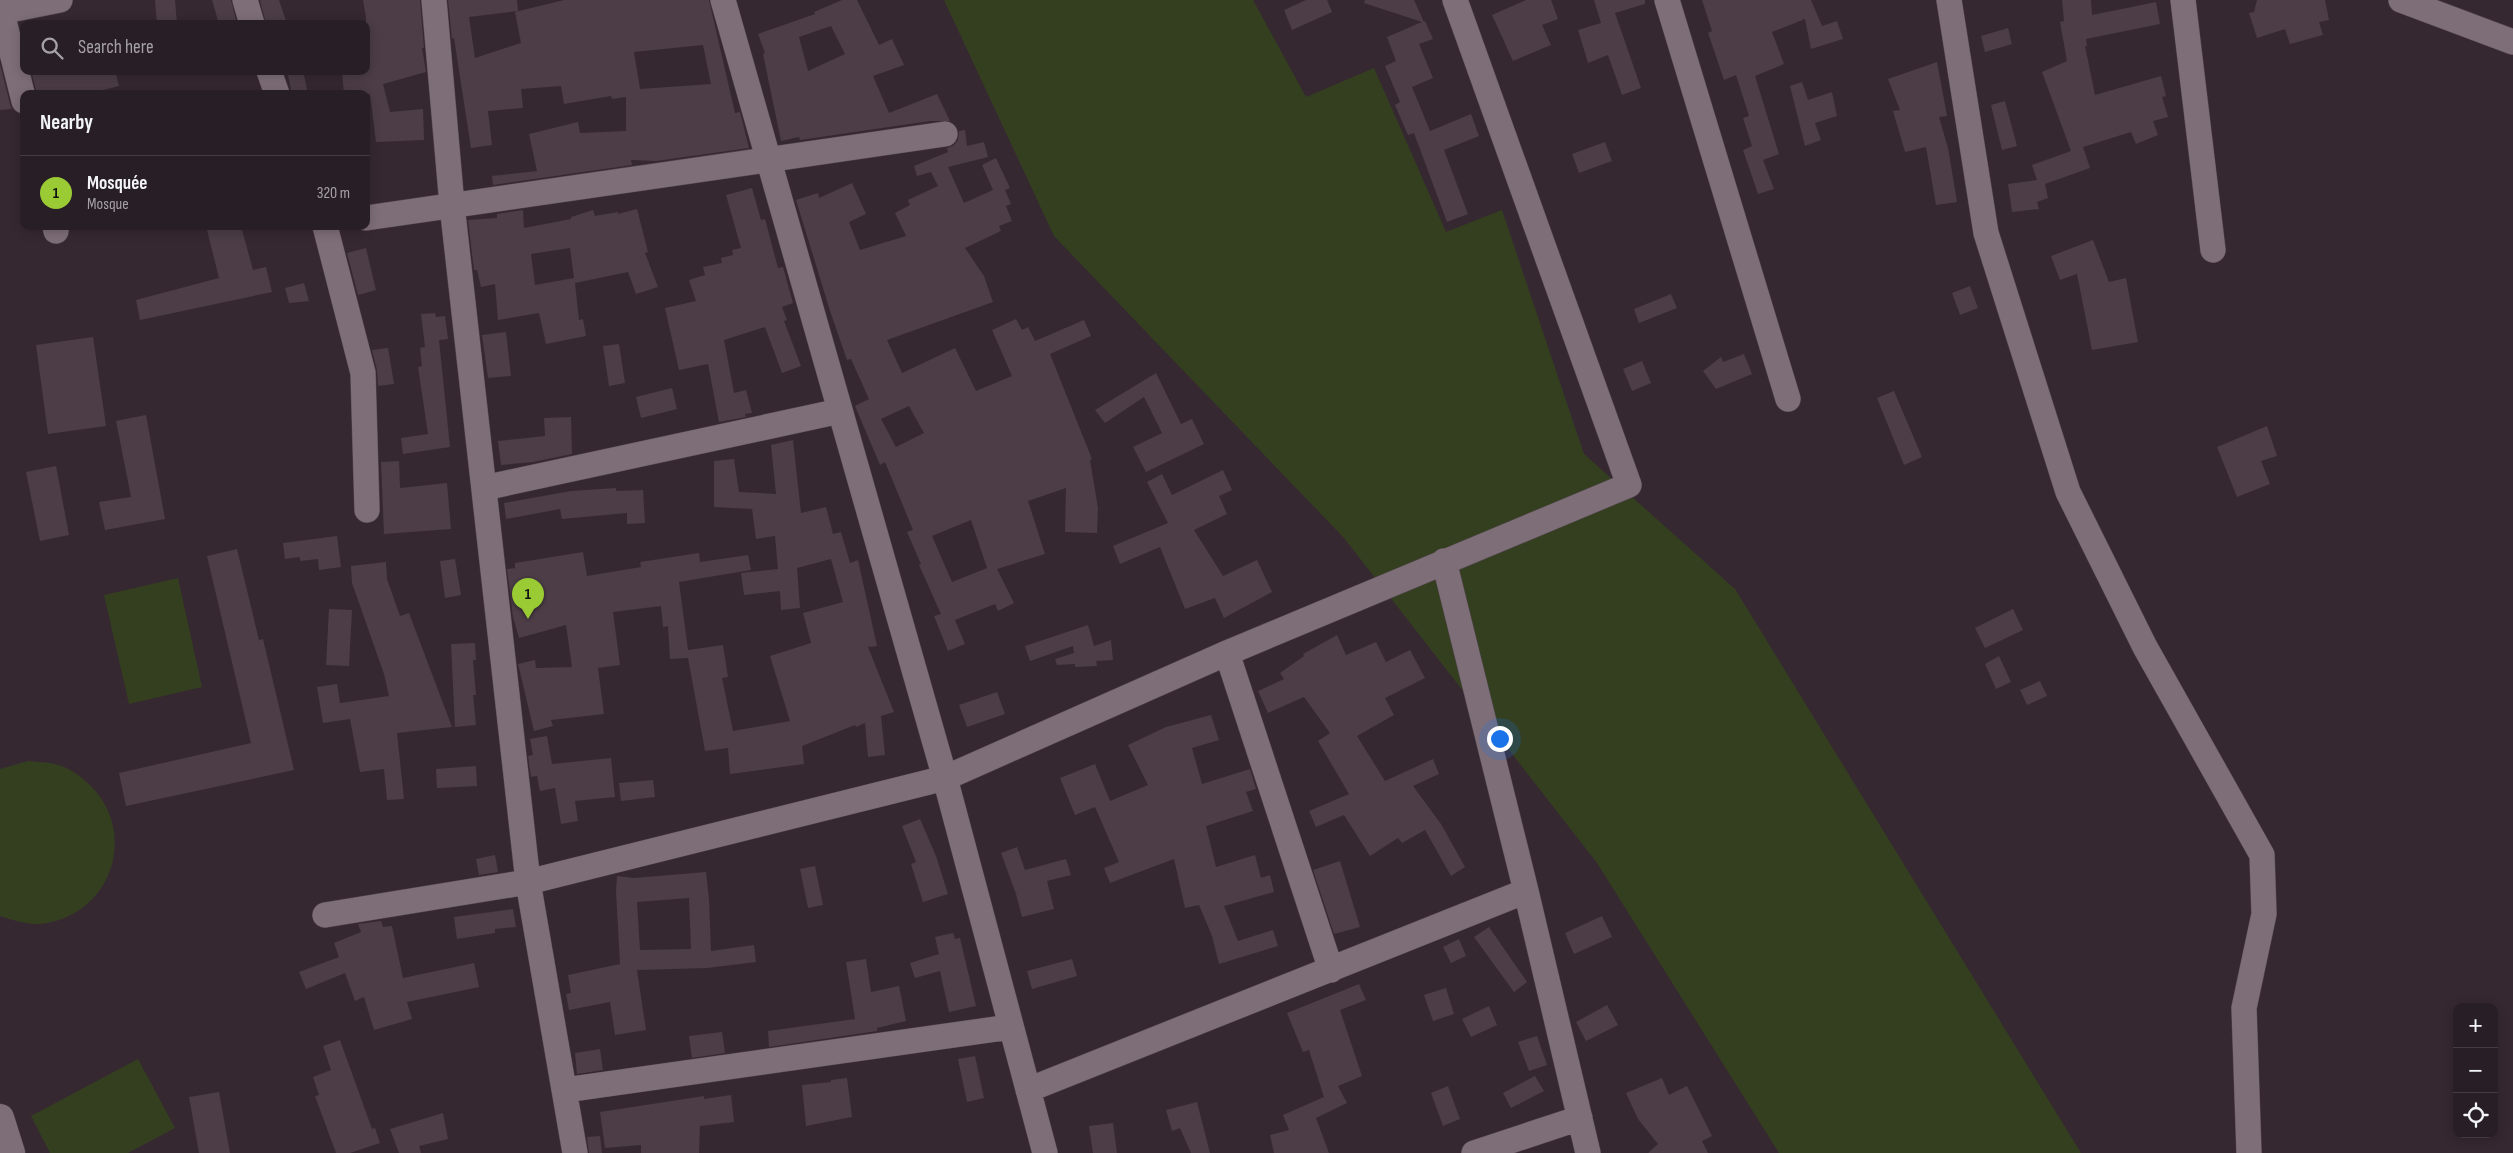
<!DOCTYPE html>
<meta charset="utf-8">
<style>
body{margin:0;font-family:"Sofia Sans Condensed",sans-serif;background:#30272d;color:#f1f3f6}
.controls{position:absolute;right:15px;bottom:15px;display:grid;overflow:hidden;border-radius:10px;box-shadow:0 2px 12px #0003}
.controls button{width:45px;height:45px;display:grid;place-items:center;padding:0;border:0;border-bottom:1px solid #443c42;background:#281e25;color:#f1f3f6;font:25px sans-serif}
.you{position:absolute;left:1499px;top:738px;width:18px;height:18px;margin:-12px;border:4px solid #fff;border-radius:50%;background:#1a73e8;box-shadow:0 0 0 8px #1a73e833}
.badge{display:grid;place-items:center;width:32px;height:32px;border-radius:50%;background:#9acb34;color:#111;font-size:16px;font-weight:700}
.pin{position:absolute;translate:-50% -41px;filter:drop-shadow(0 1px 2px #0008)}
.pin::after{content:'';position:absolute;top:26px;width:18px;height:15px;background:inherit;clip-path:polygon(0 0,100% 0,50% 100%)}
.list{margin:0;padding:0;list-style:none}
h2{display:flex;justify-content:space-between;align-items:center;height:65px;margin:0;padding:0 20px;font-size:21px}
h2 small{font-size:16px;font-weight:400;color:#a5a2a7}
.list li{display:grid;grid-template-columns:32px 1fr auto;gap:15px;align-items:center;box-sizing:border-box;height:75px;padding:0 20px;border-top:1px solid #443c42}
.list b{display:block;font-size:19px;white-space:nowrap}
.list p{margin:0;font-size:16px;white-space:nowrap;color:#a5a2a7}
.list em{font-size:16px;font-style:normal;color:#a5a2a7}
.icon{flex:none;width:28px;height:28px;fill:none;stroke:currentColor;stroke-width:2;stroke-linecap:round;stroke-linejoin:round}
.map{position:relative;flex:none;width:2513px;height:1153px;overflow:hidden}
.search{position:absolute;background:#281e25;box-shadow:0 2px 12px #0003;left:20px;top:20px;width:350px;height:55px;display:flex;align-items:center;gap:12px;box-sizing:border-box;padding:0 18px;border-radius:10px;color:#a5a2a7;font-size:19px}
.panel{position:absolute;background:#281e25;box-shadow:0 2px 12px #0003;left:20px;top:90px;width:350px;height:140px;border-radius:10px}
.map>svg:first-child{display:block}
.green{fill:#343f20}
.building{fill:#4c3d47;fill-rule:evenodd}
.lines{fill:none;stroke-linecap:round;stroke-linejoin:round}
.minor-casing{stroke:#544850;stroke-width:26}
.tertiary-casing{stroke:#544850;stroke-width:29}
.minor{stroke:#7e6e78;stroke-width:25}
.tertiary{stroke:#7e6e78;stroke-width:28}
</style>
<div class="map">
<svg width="2513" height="1153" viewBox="0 0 2513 1153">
<rect width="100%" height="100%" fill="#362831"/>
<path class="green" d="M944,0H1253L1306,97L1374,68L1446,232L1502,210L1584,454L1735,589L2081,1153H1779L1597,863L1344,538L1054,236Z
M178,578L202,687L129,704L104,595Z
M28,761C37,762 46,762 55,764C68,767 81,776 90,785C137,831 114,910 48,923C31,926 16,921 0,916V769Z
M138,1059L175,1128L128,1153H50L31,1116Z"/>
<path class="building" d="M155,0H175L177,24H157Z
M212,0H231L237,24H219Z
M260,0H279L287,24H266Z
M363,0H420L424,48H422L426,72L383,84L390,112L423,109L424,140L376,142L370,94H344L342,71H366V17Z
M448,0H517L518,11L469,17L475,58L521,43L515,12L564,0H709L735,113L740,112L749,148L656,161L631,160L632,165L493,185L492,176L537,171L529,134L578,122L580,133L626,131V97L612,99L611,96L564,104L561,86L521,89L523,108L488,111L492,145L471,148L454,38L452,39ZM703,45L711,84L640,89L634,52Z
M842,0H857L879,45L892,39L904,65L873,76L889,113L937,94L950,121H930L800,140L799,137L781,141L763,54L765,53L758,34L815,14L814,12ZM831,26L845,54L808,71L799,37Z
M1306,0H1327L1332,12L1292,30L1284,10Z
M1365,0H1414L1424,22L1425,21L1433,39L1419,44L1433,78L1412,87L1430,131L1471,114L1479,136L1444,150L1468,214L1447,222L1414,133L1408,135L1395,105L1400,102L1385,66L1396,61L1387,37L1422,22L1364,3Z
M1526,0H1551L1558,19L1542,25L1551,45L1513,61L1492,15Z
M1594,0H1645V4L1615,13L1641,88L1622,95L1608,55L1588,63L1578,30L1601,23Z
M1702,0H1811L1822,26L1837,21L1843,39L1811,49L1805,19L1772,32L1784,64L1755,76L1779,154L1763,160L1774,189L1758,194L1743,150L1752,146L1743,118L1749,116L1736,75L1724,80L1708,33L1712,31Z
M2062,0H2091L2092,15L2156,2L2160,24L2086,39L2087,46H2085L2095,95L2161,76L2166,96L2162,97L2168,117L2153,121L2158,135L2136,144L2131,132L2083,147L2090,168L2045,184L2048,198L2037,202L2039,209L2012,212L2008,184L2037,180L2032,165L2071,151L2042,72L2067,61L2060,22L2064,21Z
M2257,0H2325L2329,20L2319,22L2323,35L2290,44L2285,29L2257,38L2249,13L2254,12Z
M2008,28L2012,44L1985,52L1981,36Z
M1937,62L1947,116L1939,117L1948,148L1957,202L1936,205L1926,147L1905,152L1893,111L1900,110L1888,79Z
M0,64L10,104L12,109L0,110Z
M31,71H115L119,86L87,94H37Z
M287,71H303L308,94H292Z
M1802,82L1808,100L1832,92L1837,116L1815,123L1821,140L1805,146L1790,86Z
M2005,101L2017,146L2002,150L1991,105Z
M965,130L967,146L984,142L988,157L948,167L964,203L993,190L982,165L996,158L1010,188L1005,190L1011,204L1006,206L1012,221L999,226L1001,231L965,248L984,276L993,302L887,340L902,373L955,348L976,391L1012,376L992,330L1016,319L1022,330L1028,327L1035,341L1084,320L1091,336L1050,354L1092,459L1090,460L1098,508L1097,533L1065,532L1066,488L1028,501L1045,554L997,569L1014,603L998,611L995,604L955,620L965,644L948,651L934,616L941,614L919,565L921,564L907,532L913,530L885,462L880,465L855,406L869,399L851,359L847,360L831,314L796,200L818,193L819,198L852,183L866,214L849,222L860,250L906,236L895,213L910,205L908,200L938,186L931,172L917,176L914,166L948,152L947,148L953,146L958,140L959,131ZM909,406L924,433L896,447L881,419ZM971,520L987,568L952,582L932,536Z
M1605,142L1612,161L1579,173L1572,154Z
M752,188L761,220L765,219L778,268L783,267L793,303L782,307L787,320L784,321L801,366L782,373L765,327L724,340L734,393L746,390L752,413L745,414L746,417L719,422L708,364L679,370L665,308L696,301L689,280L705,275L703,267L722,263L721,258L733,255L732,250L741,248L726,195Z
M637,209L648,252L645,253L658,287L636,294L628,272L575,283L579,320L583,319L586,336L546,344L539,313L498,320L495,284L481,287L477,270H474L468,220L497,218V214L523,210L524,228L571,219V217L593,210L595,216L618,212V214ZM570,248L574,278L535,285L531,254Z
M206,226H241L253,270L266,267L272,292L140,320L136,300L219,278Z
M2093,240L2109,282L2126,278L2138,342L2092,350L2077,274L2060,280L2051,256Z
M366,248L376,290L358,295L347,253Z
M304,283L309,301L289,303L285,288Z
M1970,286L1978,308L1960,315L1952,293Z
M1671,294L1677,308L1639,323L1634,309Z
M435,313L436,317L445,316L448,339L439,340L450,447L403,454L401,438L428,434L418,367L422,366L420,348L425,347L421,314Z
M506,332L511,376L488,378L482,335Z
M93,337L106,426L48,434L36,345Z
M619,344L625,383L609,386L603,346Z
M388,348L394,384L378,386L377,370L372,350Z
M1744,354L1752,374L1716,389L1703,371L1721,357L1723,362Z
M1642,361L1651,383L1632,391L1623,369Z
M1156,373L1181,424L1192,419L1204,444L1146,472L1133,447L1162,433L1144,397L1105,423L1095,410Z
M672,388L677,409L641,418L636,397Z
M1894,391L1922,457L1904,465L1877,398Z
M146,415L165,519L105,530L99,502L131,497L116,421Z
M571,417L572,454L533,462L501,465L498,441L545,436L544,418Z
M2267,426L2277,456L2261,461L2270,484L2237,497L2217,447Z
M793,440L801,513L826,507L833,534L841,532L850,563L858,560L877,646L868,647L894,712L881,716L885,755L868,757L865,723L856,727L855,725L802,746L804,764L730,774L728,748L705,751L688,658L670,659L668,626L663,627L661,606L613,612L620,665L598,668L604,714L551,720L553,726L534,731L518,664L535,660L536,668L572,667L566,625L519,638L513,617L507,569L515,568V563L583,552L587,576L641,567L640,562L699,553L700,562L748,555L751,570L679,582L688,650L723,645L728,677L722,678L733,731L790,721L770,656L811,643L803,613L843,602L831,559L797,568L800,608L781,610L780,591L744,595L741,573L778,569L775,536L756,539L752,509L714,507V461L734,459L739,492L776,494L771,445Z
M399,461L400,488L447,483L451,529L384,534L381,462Z
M56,466L69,535L40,541L26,472Z
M1223,470L1232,490L1219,496L1227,514L1194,530L1223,576L1257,560L1272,592L1224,618L1215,598L1185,609L1160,547L1120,564L1113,546L1168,523L1147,482L1162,474L1172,495Z
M616,488V491L643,490L645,523L627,524V513L562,519L560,509L506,519L504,503L571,491Z
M337,536L341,567L319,570L318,559L300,561V557L285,559L283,543Z
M237,549L259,640L263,639L294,770L126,806L119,773L251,743L207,556Z
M455,559L461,595L445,598L440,561Z
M386,562L387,579L400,616L409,613L452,727L397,733L404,799L387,800L384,769L360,772L350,719L323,723L317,687L337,684L340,703L389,696L384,674L352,583L351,566Z
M329,609L352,610L349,666L326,665Z
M2013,609L2023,630L1985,648L1975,628Z
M1088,625L1094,646L1111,640L1113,660L1096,661L1097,666L1075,667V664L1057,665L1055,659L1074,653L1073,646L1030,661L1025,646Z
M1337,635L1346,655L1376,642L1386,662L1410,650L1425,678L1385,698L1394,715L1357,736L1385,781L1433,759L1439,774L1413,786L1441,824L1465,867L1451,876L1425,830L1402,843L1398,838L1370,856L1344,815L1316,827L1309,811L1349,794L1318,741L1330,733L1304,697L1268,713L1258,691L1284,679L1280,673L1304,656L1303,654Z
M475,643L476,660H473L476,695H473L476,725L455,727L451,644Z
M1999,656L2011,682L1996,689L1985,664Z
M2040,681L2047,696L2027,705L2020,690Z
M997,692L1005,714L967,727L959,705Z
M1211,715L1219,740L1192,748L1202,784L1250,769L1256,789L1246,792L1253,811L1206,826L1216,867L1255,855L1261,878L1270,875L1274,892L1224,906L1238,941L1273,930L1278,946L1219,964L1212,936L1199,905L1185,908L1174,859L1110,883L1104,868L1119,862L1095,807L1075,815L1060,778L1095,764L1110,801L1148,785L1128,745L1166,727Z
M547,736L552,764L611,758L615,797L575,801L578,821L561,824L555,788L540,791L537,776L531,777L528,756L533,755L530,739Z
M476,766L477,786L437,788L436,769Z
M653,780L655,797L621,801L619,783Z
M920,819L936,856L948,894L923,902L911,864L916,862L902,826Z
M1017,847L1025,870L1066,859L1071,875L1047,881L1054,909L1022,917L1016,894L1001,853Z
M495,855L498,872L479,875L476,859Z
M1340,861L1360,927L1334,934L1313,870Z
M815,866L823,905L808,908L800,869Z
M706,872L709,899L711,951L754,945L756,962L707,968L637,970L646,1030L615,1035L610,1002L569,1010L566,994L571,993L568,975L620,964L616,892L617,876L634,878ZM689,898L691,949L640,950L637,902Z
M513,909L516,927L495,929V933L457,939L454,917Z
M1602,916L1612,937L1574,954L1565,933Z
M381,921L383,927L392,926L403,978L474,963L479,987L407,1002L412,1019L374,1030L364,997L355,1001L345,973L306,989L299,972L339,957L334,943L361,932L358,924Z
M1489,927L1527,982L1514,992L1474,937Z
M953,933L955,939L960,938L976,1006L949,1012L940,971L915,978L910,963L939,954L935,937Z
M1459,939L1466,956L1451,963L1443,947Z
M866,959L871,992L899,986L906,1021L877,1028V1031L769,1047L768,1031L855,1019L846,962Z
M1072,959L1077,976L1032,989L1027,971Z
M1359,984L1366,1000L1340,1010L1362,1076L1338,1086L1347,1103L1316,1118L1329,1153H1274L1270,1135L1289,1130L1283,1115L1324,1097L1309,1050L1303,1052L1287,1013Z
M1446,988L1454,1014L1433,1021L1424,995Z
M1607,1005L1618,1025L1586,1041L1576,1022Z
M1489,1006L1497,1025L1471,1037L1462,1019Z
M722,1032L725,1053L692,1058L689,1036Z
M1537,1036L1547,1065L1529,1071L1518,1042Z
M340,1040L372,1129L375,1128L380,1143L350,1153H336L315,1096L319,1095L313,1077L331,1070L323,1046Z
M600,1049L603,1070L577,1074L575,1053Z
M975,1056L984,1098L967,1102L958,1059Z
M1535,1076L1544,1091L1511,1108L1503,1093Z
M847,1078L852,1117L806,1126L802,1085L831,1082V1080Z
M1662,1078L1669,1095L1687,1086L1712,1136L1702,1141L1708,1153H1648L1658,1144L1638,1119L1626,1093Z
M1448,1086L1460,1119L1443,1126L1431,1093Z
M219,1092L230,1153H199L189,1097Z
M731,1095L734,1122L700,1126L699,1153H641V1145L605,1148L600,1112L704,1096V1099Z
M1197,1102L1210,1153H1191L1180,1128L1172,1131L1166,1110Z
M443,1113L448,1139L419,1146L421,1153H399L390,1129Z
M1113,1123L1117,1153H1093L1089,1126Z
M600,1136L602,1153H589L587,1137Z"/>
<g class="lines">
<g class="minor-casing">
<path id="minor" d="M245,0L252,24
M434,0L452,205L528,882L575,1153
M723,0L945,778L1045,1153
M1667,0L1788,399
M1949,0L1986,233L2068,492L2145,647L2262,855L2264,914L2244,1008L2249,1153
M2183,0L2213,250
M2401,0L2513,42
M0,5L24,101
M0,12L60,0
M269,71L277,94
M366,218L945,134
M55,226L56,231
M325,226L363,373L367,510
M484,488L840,411
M1444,561L1526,891L1588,1153
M1227,653L1331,970
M325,915L528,882L945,778L1227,653L1629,485L1455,0
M565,1090L1010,1027
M1028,1090L1526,891
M1474,1153L1580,1118"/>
</g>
<g class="tertiary-casing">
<path id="tertiary" d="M0,1118L11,1153"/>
</g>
<use href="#minor" class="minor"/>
<use href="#tertiary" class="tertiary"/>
</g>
</svg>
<div class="controls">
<button>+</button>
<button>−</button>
<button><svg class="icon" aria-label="locate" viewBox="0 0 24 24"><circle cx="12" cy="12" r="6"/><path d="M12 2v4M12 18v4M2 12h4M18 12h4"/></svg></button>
</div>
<div class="you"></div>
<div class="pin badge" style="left:528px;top:619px">1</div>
<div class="search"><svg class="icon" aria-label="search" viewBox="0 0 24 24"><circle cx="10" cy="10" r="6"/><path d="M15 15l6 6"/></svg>Search here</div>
<section class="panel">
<h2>Nearby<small></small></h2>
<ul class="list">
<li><span class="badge">1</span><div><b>Mosquée</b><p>Mosque</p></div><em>320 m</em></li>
</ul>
</section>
</div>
